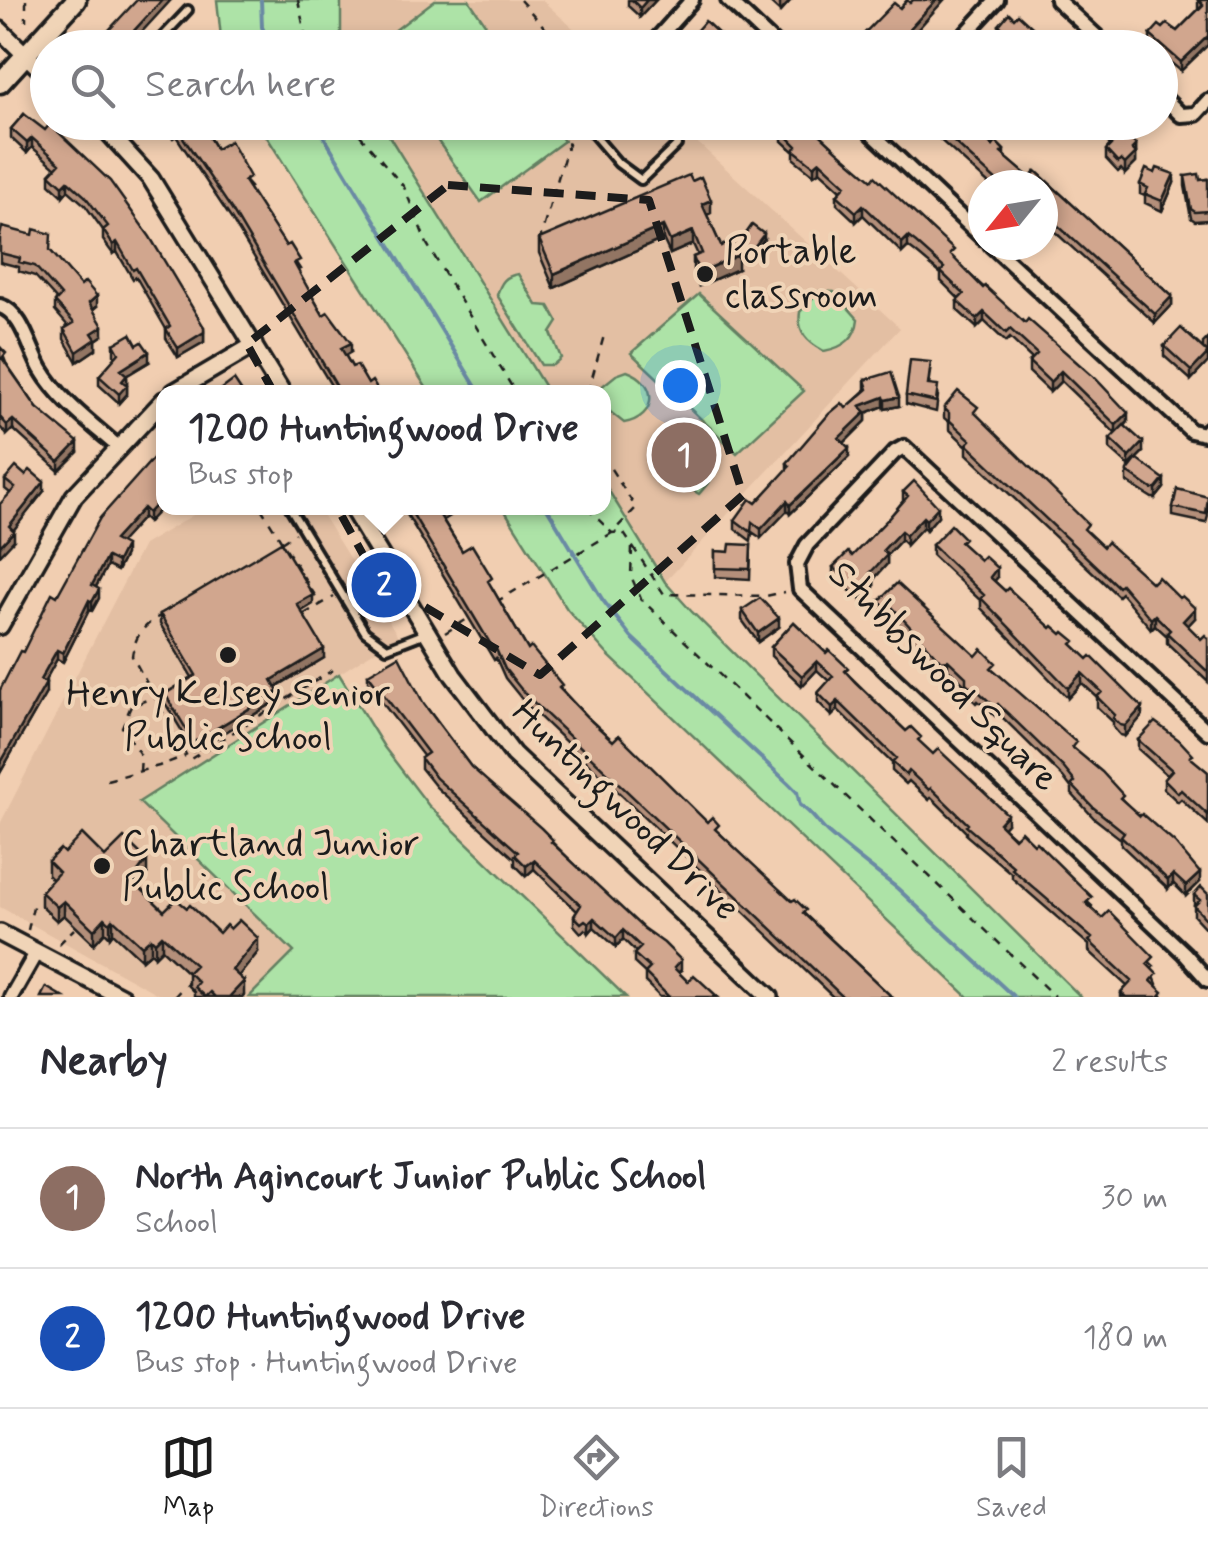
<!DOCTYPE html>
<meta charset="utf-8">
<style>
body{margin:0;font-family:Mynerve,sans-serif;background:#f7f7f7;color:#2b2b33}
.compass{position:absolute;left:968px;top:170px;width:90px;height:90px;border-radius:50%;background:#fff;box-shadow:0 5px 15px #0003;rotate:240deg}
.you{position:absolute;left:680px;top:385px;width:35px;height:35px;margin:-25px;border:8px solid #fff;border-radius:50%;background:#1a73e8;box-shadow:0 0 0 15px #1a73e833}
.badge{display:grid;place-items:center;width:65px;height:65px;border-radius:50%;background:#1c1c1c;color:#fff;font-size:32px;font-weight:700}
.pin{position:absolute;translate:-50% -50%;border:5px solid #fff;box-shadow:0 2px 10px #0006}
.popup{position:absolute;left:156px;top:385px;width:455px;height:130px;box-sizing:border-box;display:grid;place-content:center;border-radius:20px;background:#fff;filter:drop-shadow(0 2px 8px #0005);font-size:32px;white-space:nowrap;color:#7c7c81}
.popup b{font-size:38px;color:#2b2b33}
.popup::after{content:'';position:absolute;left:50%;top:100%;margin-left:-20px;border:20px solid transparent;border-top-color:#fff}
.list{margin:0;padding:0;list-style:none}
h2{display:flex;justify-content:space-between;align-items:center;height:130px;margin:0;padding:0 40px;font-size:42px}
h2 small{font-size:32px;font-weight:400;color:#7c7c81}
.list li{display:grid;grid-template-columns:65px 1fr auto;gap:30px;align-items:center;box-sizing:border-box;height:140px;padding:0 40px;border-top:2px solid #e1e1e2}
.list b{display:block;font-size:38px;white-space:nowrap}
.list p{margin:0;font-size:32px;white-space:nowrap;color:#7c7c81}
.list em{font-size:32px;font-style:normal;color:#7c7c81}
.icon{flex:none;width:55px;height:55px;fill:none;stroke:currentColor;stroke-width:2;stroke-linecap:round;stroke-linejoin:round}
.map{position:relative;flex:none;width:1208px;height:997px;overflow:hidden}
.search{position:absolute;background:#fff;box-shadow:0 5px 15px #0003;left:30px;right:30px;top:30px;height:110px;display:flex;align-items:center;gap:25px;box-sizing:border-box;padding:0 35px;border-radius:55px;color:#7c7c81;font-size:38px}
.sheet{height:410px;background:#fff}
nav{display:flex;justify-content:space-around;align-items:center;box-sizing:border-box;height:140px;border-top:2px solid #e1e1e2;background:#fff;font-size:28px;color:#7c7c81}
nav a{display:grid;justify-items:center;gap:5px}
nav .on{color:#1c1c1c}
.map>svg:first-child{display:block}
.built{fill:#e3bfa3}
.green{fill:#ade3a7;stroke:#648062;stroke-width:2.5}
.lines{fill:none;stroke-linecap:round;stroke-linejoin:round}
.stream{stroke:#6b8aa4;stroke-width:4}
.service-casing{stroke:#1c1c1c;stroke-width:14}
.minor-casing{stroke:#1c1c1c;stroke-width:20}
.tertiary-casing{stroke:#1c1c1c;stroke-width:22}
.secondary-casing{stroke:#1c1c1c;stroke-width:25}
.path{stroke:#1c1c1c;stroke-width:2.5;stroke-dasharray:8 8;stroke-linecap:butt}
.service{stroke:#f0d4b7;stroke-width:6}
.minor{stroke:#f0d4b7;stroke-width:12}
.tertiary{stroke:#f0d4b7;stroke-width:15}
.secondary{stroke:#f0d4b7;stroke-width:18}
.wall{fill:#b48f7a;stroke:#1c1c1c;stroke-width:2.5}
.shaded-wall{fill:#927463;stroke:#1c1c1c;stroke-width:2.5}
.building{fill:#d1a68e;stroke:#1c1c1c;stroke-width:2.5}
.marked{fill:none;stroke:#1c1c1c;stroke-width:8;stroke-dasharray:20 12;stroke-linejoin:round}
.poi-dot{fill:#1c1c1c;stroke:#f0d4b7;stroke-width:4}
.labels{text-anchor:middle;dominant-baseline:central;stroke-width:8;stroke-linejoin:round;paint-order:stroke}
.poi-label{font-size:38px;fill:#1c1c1c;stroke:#f0d4b7;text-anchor:start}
.street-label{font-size:38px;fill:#1c1c1c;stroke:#f0d4b7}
</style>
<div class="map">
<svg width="1208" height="997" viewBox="0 0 1208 997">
<rect width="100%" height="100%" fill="#f1ceb1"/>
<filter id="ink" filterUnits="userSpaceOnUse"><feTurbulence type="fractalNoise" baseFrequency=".01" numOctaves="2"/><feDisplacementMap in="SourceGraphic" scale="20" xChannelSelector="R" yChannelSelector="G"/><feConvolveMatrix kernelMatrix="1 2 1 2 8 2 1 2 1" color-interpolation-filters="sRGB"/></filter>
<g filter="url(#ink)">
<path class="built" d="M341,0H542L594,47H341Z
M381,123H676L900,328L665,582L604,483V392H548Z
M205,508H318L398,636L139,802L294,952L249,997H163L0,907V824L143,545Z"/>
<path class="green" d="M217,0H341V47H222Z
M435,0H469L501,47H373Z
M258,123H381L548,392H429Z
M425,123H551L564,141L481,202Z
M518,274L537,305L549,306L558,322L551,333L561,358L553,365H541L497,295C501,282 505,276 518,274Z
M819,291L834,292L858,319C856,339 842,348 824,351C807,342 797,332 800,312Z
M699,294L804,391L737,453L631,353Z
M627,371C659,382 658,417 624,423L604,407V392H595L616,375Z
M700,438C730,460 719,470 699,494C680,484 669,467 678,445Z
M604,483L665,582L692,612L1081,997H968L608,655L567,609L503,508H604Z
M339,674L384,747L429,806L626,997H249L294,952L139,802Z"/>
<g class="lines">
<path class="stream" d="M261,0L262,27L271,48
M315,122L479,392
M547,508L602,599L631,637L788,783L797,792L800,805C813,813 817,823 828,833C850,852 874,870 897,888L1014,997"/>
<g class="service-casing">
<path id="service" d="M152,48L188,10
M583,122L618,163L641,180L677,145L676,139L659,122
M290,508L365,632L387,648L426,633"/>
</g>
<g class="minor-casing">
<path id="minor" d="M728,0L779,48
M1057,0L1109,48
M649,48L692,0
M953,48L997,0
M1160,94L1181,115L1196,114L1208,101
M860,122L983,238
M991,245L1191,431L1204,434L1208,429
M0,306C22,312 30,350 41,369C59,400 92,424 118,447
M1208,732L904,447L895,452L807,545L797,564L800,589L1184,953L1208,980
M11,997L36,953"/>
</g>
<g class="tertiary-casing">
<path id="tertiary" d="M0,30L48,77
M99,122L151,179L282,392
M174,392L254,345
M352,508L453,675L513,754L770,997
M0,626L74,496L164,400
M0,933L122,997"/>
</g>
<g class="secondary-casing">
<path id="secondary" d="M0,83L76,0"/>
</g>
<path class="path" d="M26,0V21
M298,0L308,48
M520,0L563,48
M550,48L560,41L587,48
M349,122L404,187L427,244L515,392
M539,242L574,124L570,122
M588,392L605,332
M261,508L321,605
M587,508L612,533L623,532L664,594L766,596L785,592
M281,542L295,533
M632,548L631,576L641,599L1055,997
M349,588L370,576
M496,602L612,533L636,508L604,458
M163,614C144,625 135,635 132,656L189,760L333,670
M304,614L334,597
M445,633L472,616
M140,771L141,756L122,727L131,706L152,698
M107,780L159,766L185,756
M28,930L34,902
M59,944L74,929
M174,997L190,980"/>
<use href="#service" class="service"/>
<use href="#minor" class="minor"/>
<use href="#tertiary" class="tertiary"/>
<use href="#secondary" class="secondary"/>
</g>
<path class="wall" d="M628,0H656L640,17L628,6Z
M767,0H791L780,12Z
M1208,0L1181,71L1160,54V48H1153L1150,44V35L1163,28L1177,31L1198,10V1Z
M1014,18L1043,37L1063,48H1008L1001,42V37L999,34V25Z
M24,114L204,327V342L178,357L166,338V329L136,277L133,279L117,252L113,254L103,240V230L85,205L68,190L63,196L50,184V174L56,168L32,147L27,153L11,138V129Z
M161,122H200L216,149L250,187L248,188L300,269L297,270L323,315L351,352L345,355L352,367L368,384L379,392H335L232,220L176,136L173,138Z
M774,122H814V129L1128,422L1125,426L1143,452L1129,466L1110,449V439L1116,434L1061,381L1050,392L1029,372V362L1032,359L1010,338L1006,342L984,321L977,328L957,310V301L959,299L941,281V274L916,253L908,247L902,253L863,215L856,222L837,204V195L841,190L820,171L814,175L794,159V152L782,141V131Z
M926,122H968L993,146L996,142L1004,150V156L1030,178L1036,171L1172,296V305L1155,323L1054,231L1045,240L1043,238V185H990L926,127Z
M1091,122H1125L1121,129L1136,145V163L1125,174L1121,169L1118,172L1106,159V150L1110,145Z
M1185,176L1200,180L1208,179V220L1195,221L1191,218L1185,186Z
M1174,183L1162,211L1145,203V196L1140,194V184Z
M711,213L707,215L721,246L738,269L699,286L693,270V257L698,255L693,244L670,254L663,239L554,288L539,253V239Z
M0,236L50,250L97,306L93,309L103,335L96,340V349L77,362L64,339V329L68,326L55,311V302L57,300L35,276L19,271V267L0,262Z
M764,239L751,256L740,247V242Z
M1208,338V362L1191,380L1164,356V346L1203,348V343Z
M114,344L149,362L127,375V394L119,403L99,385V376L116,357L114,354Z
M0,347L6,363L37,408L78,452L59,471L13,429L7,435L0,427Z
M931,372L929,385L938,396L936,412L906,404V395Z
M865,380L899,406L885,409L884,406L866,413V421L844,443L849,457L790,514L787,511L761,538L752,532L751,541L735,529V520L756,503L787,470V463L865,391Z
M944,408L978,416L1088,534L1103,547L1152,583L1195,618L1187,626L1201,639L1208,638V682L1167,643V636L1155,625L1151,629L1121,593L1118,596L967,454V446L949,429V422L944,418Z
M164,446L148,522L143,517L119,543L125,555L117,571L107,566L96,587L99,598L92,611L89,610L63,662L57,659L44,682L46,693L0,773V690L57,596Z
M1127,472L1164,488L1156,498H1152L1127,482Z
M5,480L44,491L13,530L14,540L10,493L5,489Z
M903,492L938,516L926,530L923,527L906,545L901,540L887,555V564L874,579V587L861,600L833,576V567L852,556L888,519L903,501Z
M1208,497V516L1206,523L1173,516V507Z
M403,508H450V516L443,520L462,551L492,588L528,650L562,690L587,717L613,741L719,833L892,997H833L525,703L505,678L496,658L494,660Z
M751,545L750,579L715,577V551L729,552Z
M932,545L964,546L997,578L994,581L1005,591L1075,647L1142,716L1125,736L1120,735L1113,727V722L1097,707V697L1082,683L1068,698L981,608V601L932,555Z
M879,601L976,656L996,672L1076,751L1200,882L1186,896L1173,883L1168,889L1121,845V839L1094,818L1072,794V789L1063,777L998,713L995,716L978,701L976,703L966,693V686L948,669L941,671L893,618L890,621L879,610Z
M313,604L301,611L324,658L276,687L278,700L194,751L165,703V694L192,677L160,624V614Z
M742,610L779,627L758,642L742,620Z
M794,622L906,731L1007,823L1003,827L1092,906L1091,908L1154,966L1151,969L1157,984L1155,986L1163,997H1121V993L1127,986L1089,951V945L1012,878V874L966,835V832L931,797L929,800L909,781L906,784L892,771V763L838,710L832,716L818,702V693L829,681L817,670L802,686L771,656V647Z
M368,674L424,704L471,767L553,843L681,970L678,972L688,982L718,997H660L645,982V973L634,963V954L636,952L623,939L616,947L594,927L589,933L585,929L581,933L574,925V916L577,911L534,869L526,876L515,865V859L436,787L421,768V758L424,757L368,684Z
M1138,740L1193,760L1208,772V824L1181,799L1178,802L1164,789V779L1167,775L1138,749Z
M64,853L105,857L147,874L138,886L164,911L219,933L258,952L239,976L244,995L243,997H194V992L188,986V973L162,949L155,956L151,952L142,960L113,933L110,937L105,932L94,944L64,915L57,921L41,906V892L52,879L48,875V861Z
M1208,894V931L1194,916V895Z"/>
<path class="shaded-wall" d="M162,0H171L127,48H118Z
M647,0H656L640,17V8Z
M782,0H791L780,12V2Z
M936,0H944L901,48H892Z
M1208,36V45L1181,71V62Z
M32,138V147L27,153V143Z
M1136,145V163L1125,174V164L1132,149Z
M820,161V171L814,175V166Z
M1174,174V183L1162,211V201Z
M68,181V190L63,196V186Z
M711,200V213L702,217V204Z
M863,205V215L856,222V212Z
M1054,222V231L1045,240V230Z
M663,226V239L554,288V274Z
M693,231V244L670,254V241Z
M764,234V239L751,256V251Z
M908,237V247L902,253V243Z
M117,242V252L113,254V245Z
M738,255V269L699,286V273Z
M97,296V306L89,313V303Z
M1172,296V305L1155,323V314Z
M984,312V321L977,328V319Z
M103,326V335L96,340V349L77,362V352L92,333Z
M204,332V342L178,357V348Z
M351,343V352L341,358V348Z
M149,352V362L121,379V370Z
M1208,353V362L1191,380V371Z
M1061,371V381L1050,392V382Z
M127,375V394L119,403V394L122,381Z
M884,397V406L866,413V421L839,448V438L860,406Z
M899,397V406L885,409V400Z
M1128,413V422L1116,434V425Z
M13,420V429L7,435V425Z
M78,442V452L59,471V462Z
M1143,442V452L1129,466V457Z
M849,448V457L790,514V505Z
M1164,479V488L1156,498V489Z
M44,482V491L9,536V526Z
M164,496V505L148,522V513Z
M787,501V511L761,538V529Z
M938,507V516L926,530V520Z
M143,508V517L114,549V540Z
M450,508V516L439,523V514Z
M923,517V527L906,545V535Z
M14,531V540L0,555V546Z
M901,531V540L887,555V564L874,579V587L861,600V590L883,550Z
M125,546V555L117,571V562Z
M107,557V566L92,594V585Z
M997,568V578L990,586V577Z
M99,589V598L92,611V602Z
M313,595V604L297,614V604Z
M89,600V610L63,662V653Z
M1195,608V618L1183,631V621Z
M1155,615V625L1151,629V619Z
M779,618V627L758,642V633Z
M324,649V658L272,689V680Z
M57,650V659L40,690V680Z
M948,660V669L941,671V661Z
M817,661V670L802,686V676Z
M1082,673V683L1068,698V688Z
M46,683V693L0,773V764Z
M278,691V700L194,751V742Z
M838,701V710L832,716V707Z
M1142,707V716L1125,736V726Z
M1007,814V823L999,832V823Z
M147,860V874L132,894V880Z
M534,860V869L526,876V866Z
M1200,873V882L1186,896V886Z
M1173,874V883L1168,889V880Z
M64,901V915L57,921V907Z
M105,918V932L94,944V930Z
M594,918V927L589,933V923Z
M113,919V933L110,937V923Z
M623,930V939L616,947V938Z
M162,935V949L155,956V942Z
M151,938V952L142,960V946Z
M258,938V952L232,984V970Z
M681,960V970L674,977V968Z
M244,981V995L243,997H229Z"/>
<path class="building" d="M137,0H162L118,48H98L95,45Z
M632,0H647L640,8Z
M907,0L910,3L913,0H936L892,48H850L894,3L900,8Z
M1208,0V36L1181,62L1150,35L1159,25L1163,28L1167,24L1177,31L1203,5L1198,0Z
M1009,13L1014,18L1018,14L1043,37L1047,32L1063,48H1018L1001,32L1004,29L999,25Z
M705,21L734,48H696L688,40Z
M176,38L187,48H167Z
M24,114L45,130L50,124L110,181L150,237L204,327V332L178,348L166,329L170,326L136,268L133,270L117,242L113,245L103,230L108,226L85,196L68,181L63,186L50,174L60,163L32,138L27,143L11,129Z
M168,122H200L216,149L230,141L250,177L244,181L286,246L290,244L300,260L294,263L312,296L323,315L328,312L351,343L341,348L352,367L357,365L368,384L372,381L379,392H340L232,210L176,127L173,129Z
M784,122H813L810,125L837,150L872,180L875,176L954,250L950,254L983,288L985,286L1025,323L1028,319L1096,379L1128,413L1116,425L1061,371L1050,382L1029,362L1037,354L1010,329L1006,333L984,312L977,319L957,301L964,294L941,272L944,268L916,243L908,237L902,243L863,205L856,212L837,195L846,185L820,161L814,166L794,150L797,146L782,131L787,126Z
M932,122H968L993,146L996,142L1004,150L1001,153L1030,178L1036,171L1172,296L1155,314L1054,222L1045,230L1043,228V185H1001Z
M1098,122H1118L1116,124L1136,145L1132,149L1136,153L1125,164L1121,160L1118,163L1106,150L1115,141Z
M1157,168L1174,174L1162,201L1145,194L1148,188L1140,184L1146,169L1155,173Z
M1199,174L1200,180L1208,179V211L1195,212L1191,209L1185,176Z
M689,175L692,181L701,177L711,200L702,204L721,246L731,241L738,255L699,273L693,257L702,253L693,231L670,241L663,226L554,274L539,239Z
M752,225L764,234L751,251L740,242Z
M2,227L33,235L34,229L51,234L50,250L81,286L85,282L97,296L89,303L103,326L92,333L96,339L77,352L64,329L74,323L55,302L61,296L35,266L19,262L20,258L0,253V236Z
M1181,328L1208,353L1191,371L1164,346Z
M131,334L137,345L142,342L149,352L121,370L127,375L122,381L127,385L119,394L99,376L119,353L114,344Z
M0,347L6,353L2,358L37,408L78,442L59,462L13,420L7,425L0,417Z
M910,360L931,362L928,385L938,386L936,402L906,395Z
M891,372L899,397L885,400L884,397L860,406L866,412L839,438L849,448L790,505L787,501L761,529L752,522L751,532L735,520L750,499L756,503L790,466L787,463L829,414L842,403L846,408L868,389L865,380Z
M234,380L242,392H218Z
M958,391L978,407L974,412L1088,524L1084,529L1103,547L1107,542L1152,583L1158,577L1179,598L1182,596L1195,608L1183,621L1201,639L1205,635L1208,638V672L1167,633L1170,630L1155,615L1151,619L1121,584L1118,587L967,444L971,440L949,420V413L944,408Z
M1124,425L1143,442L1129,457L1110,439Z
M164,446V485L160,488L164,491V496L148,513L143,508L114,540L125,546L117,562L107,557L92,585L99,589L92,602L89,600L63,653L57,650L40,680L46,683L0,764V690L20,651L23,652L52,593L57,596L100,518Z
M1137,459L1164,479L1156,489H1152L1127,472Z
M16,467L25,475L30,470L44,482L9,526L14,531L0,546V504L15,488L5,480Z
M914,481L938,507L926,520L923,517L906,535L901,531L883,550L887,555L870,573L874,577L861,590L833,567L848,552L852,556L888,519L908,496L903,492Z
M1177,489L1208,497L1206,514L1173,507Z
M409,508H449L439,514L462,551L472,545L492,578L488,581L528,650L531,647L562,685L559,688L587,717L613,741L619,735L707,822L712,817L719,825L715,829L792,901L795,899L806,910L803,913L892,997H843L525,694L505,669L496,649L494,650Z
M951,525L964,538L960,542L980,560L984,556L997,568L990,577L1005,591L1008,588L1051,628L1053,626L1062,634L1064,632L1075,641L1072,644L1088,659L1091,656L1142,707L1125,726L1120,725L1113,718L1115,715L1097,697L1102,692L1082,673L1068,688L981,598L984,595L932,545Z
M281,542L313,595L297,604L324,649L272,680L278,691L194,742L165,694L196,675L160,614Z
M730,544L751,545L750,569L715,568V551L729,552Z
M897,583L976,656L982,649L996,663L991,668L1076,742L1072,747L1102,772L1123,795L1120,798L1140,816L1142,814L1175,843L1200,873L1186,886L1173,874L1168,880L1121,836L1124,832L1094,808L1072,785L1075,782L1063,767L998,704L995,707L978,691L976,693L966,683V677L948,660L941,661L893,608L890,612L879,601Z
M760,598L779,618L758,633L742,610Z
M794,622L826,653L829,650L848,668L845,671L855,682L906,731L911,727L921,737L918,740L933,754L938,749L1007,814L999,823L1014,838L1021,831L1034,844L1036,842L1092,897L1086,903L1102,918L1109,911L1154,957L1147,964L1157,974L1151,981L1163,992L1159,997H1126L1121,993L1132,981L1089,941L1092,938L1012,869L1014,867L966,826L968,824L931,788L929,790L909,771L906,775L892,762L896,758L838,701L832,707L818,693L833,676L817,661L802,676L771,647Z
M399,656L424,704L471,767L541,828L553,840L551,842L643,928L664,943L681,960L674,968L688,982L694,975L718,997H669L645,973L650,968L634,954L641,947L623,930L616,938L594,918L589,923L585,920L581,923L574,916L581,905L534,860L526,866L515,855L518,852L436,778L421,758L428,753L368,674Z
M1155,722L1179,740L1193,755L1190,757L1208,772V815L1181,790L1178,793L1164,779L1172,770L1138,740Z
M82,834L105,857L124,838L147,860L132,880L164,911L176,899L187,908L190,905L219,933L226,925L230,929L239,920L258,938L232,970L244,981L229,997H215L210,992L205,997L194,987L198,982L188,972L195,965L162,935L155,942L151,938L142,946L113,919L110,923L105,918L94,930L64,901L57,907L41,892L59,872L48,861L60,849L64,853Z
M1201,887L1208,894V921L1194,906L1200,900L1194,895Z
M46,987L63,997H41Z"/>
</g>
<path class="marked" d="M448,185L649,200L743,495L540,675L376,578L247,344Z"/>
<g class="poi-dot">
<circle cx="705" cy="274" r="10"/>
<circle cx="228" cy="655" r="10"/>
<circle cx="102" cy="866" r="10"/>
</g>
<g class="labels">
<g class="poi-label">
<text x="725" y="252">Portable<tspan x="725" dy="44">classroom</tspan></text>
<text x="228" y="694" text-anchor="middle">Henry Kelsey Senior<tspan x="228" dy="44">Public School</tspan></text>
<text x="122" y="844">Chartland Junior<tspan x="122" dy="44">Public School</tspan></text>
</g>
<g class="street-label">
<text transform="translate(943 677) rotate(45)">Stubbswood Square</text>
<text transform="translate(625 811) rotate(44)">Huntingwood Drive</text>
</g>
</g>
</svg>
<svg class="compass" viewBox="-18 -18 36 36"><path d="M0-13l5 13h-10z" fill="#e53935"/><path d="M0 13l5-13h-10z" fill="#7c7c81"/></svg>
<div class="you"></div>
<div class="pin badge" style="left:684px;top:455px;background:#8d6e63">1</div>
<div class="pin badge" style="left:384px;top:585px;background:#1a4fb4">2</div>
<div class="popup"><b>1200 Huntingwood Drive</b>Bus stop</div>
<div class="search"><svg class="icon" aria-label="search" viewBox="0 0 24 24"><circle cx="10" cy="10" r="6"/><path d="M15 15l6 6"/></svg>Search here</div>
</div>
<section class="sheet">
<h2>Nearby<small>2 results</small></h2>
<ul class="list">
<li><span class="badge" style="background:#8d6e63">1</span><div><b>North Agincourt Junior Public School</b><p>School</p></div><em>30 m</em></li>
<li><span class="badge" style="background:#1a4fb4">2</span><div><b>1200 Huntingwood Drive</b><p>Bus stop · Huntingwood Drive</p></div><em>180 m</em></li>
</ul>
</section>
<nav>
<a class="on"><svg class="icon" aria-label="map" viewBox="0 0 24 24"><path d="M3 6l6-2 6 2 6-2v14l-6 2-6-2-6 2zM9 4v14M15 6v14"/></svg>Map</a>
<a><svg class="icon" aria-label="directions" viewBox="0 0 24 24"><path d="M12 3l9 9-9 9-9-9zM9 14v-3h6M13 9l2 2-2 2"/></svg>Directions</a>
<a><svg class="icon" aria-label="saved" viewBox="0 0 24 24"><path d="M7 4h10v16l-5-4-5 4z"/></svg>Saved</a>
</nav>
